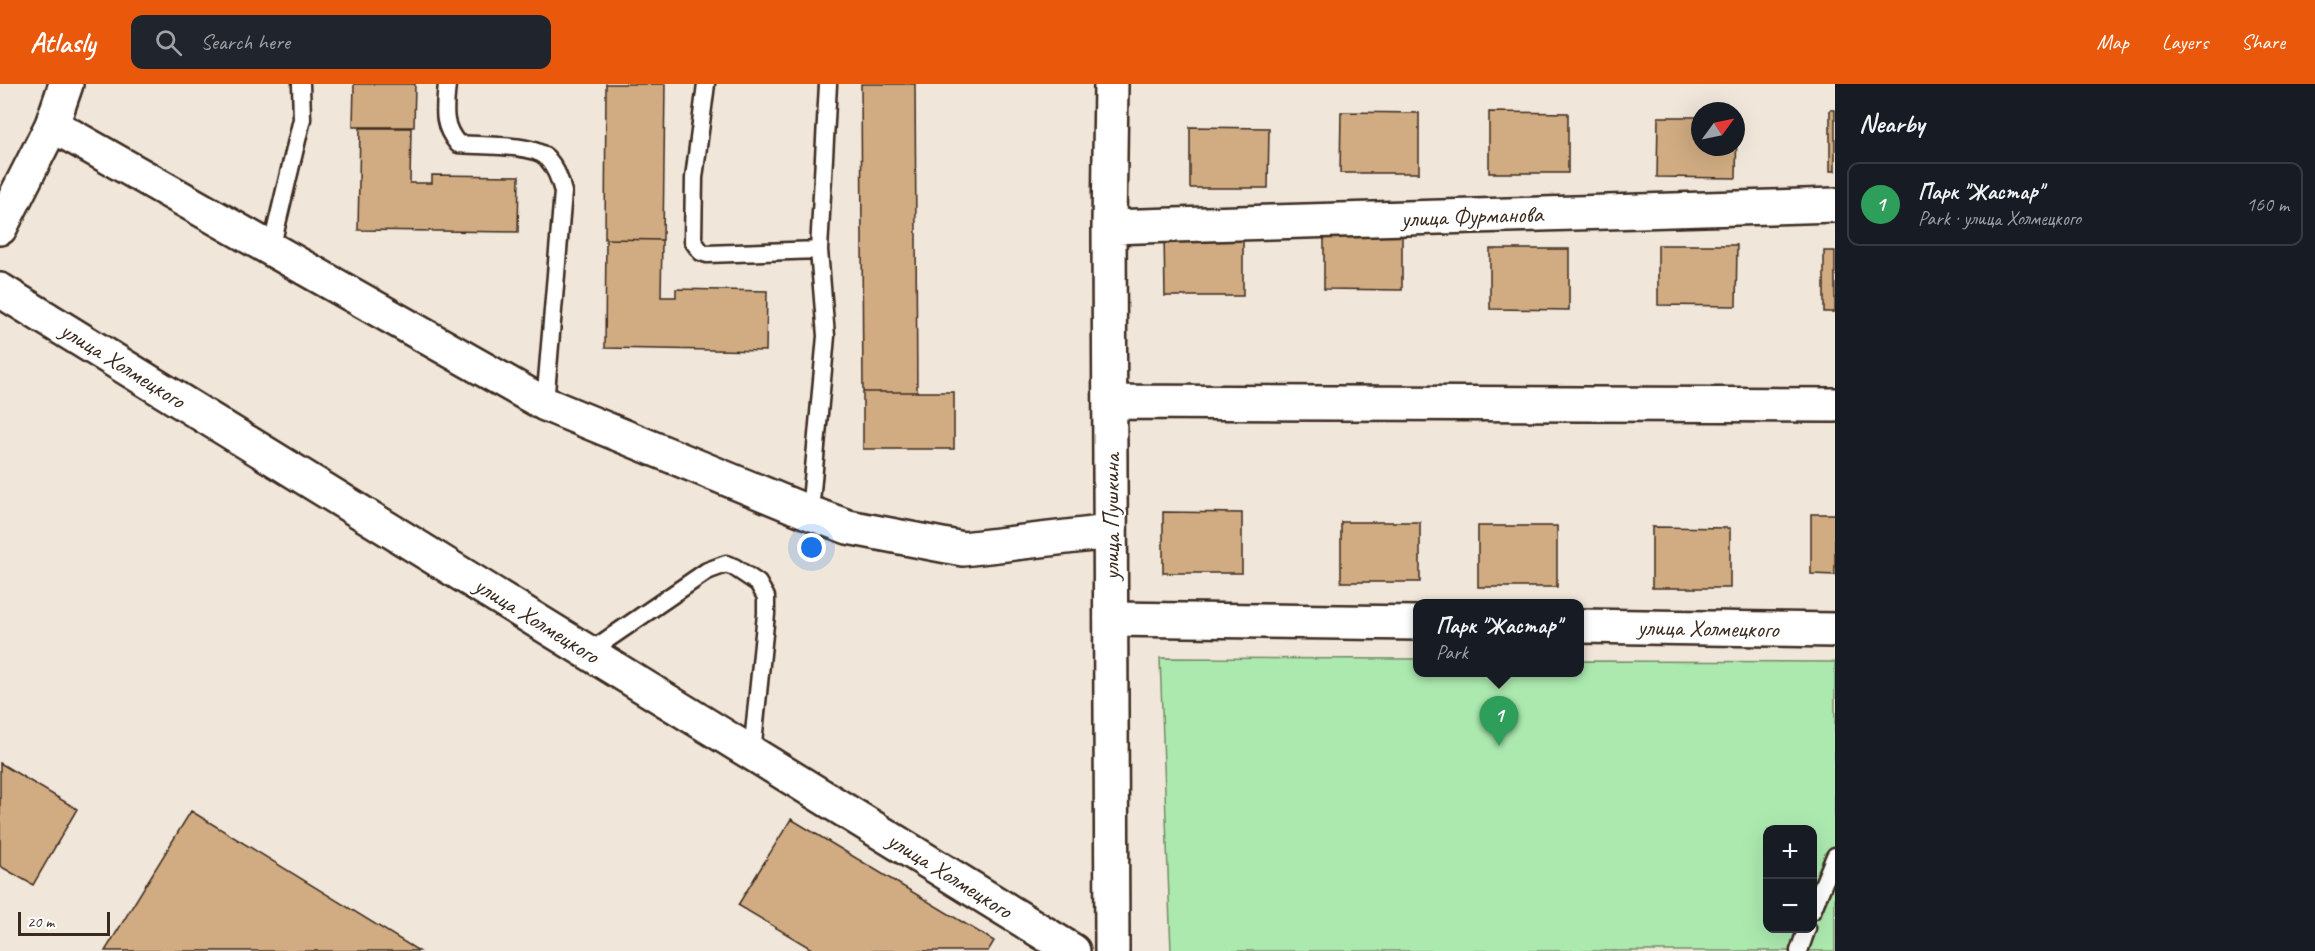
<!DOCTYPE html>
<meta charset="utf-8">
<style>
body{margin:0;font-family:Caveat,sans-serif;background:#20242c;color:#f1f3f6}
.controls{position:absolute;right:18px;bottom:18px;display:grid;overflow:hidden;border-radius:12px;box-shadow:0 6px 24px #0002}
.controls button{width:54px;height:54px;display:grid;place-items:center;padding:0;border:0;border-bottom:2px solid #363941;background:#171b24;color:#f1f3f6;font:30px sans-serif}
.compass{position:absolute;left:1691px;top:18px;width:54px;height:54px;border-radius:50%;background:#171b24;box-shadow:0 6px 24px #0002;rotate:57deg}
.scale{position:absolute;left:18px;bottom:15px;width:92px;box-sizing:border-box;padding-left:6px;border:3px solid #3b2a1e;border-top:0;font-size:16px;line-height:21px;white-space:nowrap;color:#3b2a1e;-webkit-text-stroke:4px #fff;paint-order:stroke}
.you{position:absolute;left:812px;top:464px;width:21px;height:21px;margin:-15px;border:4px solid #fff;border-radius:50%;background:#1a73e8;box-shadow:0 0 0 9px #1a73e833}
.badge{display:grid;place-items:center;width:39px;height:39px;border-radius:50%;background:#ea580c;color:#fff;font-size:20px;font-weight:700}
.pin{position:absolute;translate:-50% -50px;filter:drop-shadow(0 2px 3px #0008)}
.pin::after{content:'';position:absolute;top:32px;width:21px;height:18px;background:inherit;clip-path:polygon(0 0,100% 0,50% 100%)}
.popup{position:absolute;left:1413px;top:515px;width:171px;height:78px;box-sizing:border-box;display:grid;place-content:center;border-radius:12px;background:#171b24;filter:drop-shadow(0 2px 4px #0005);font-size:20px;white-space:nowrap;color:#9ea1a6}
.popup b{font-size:22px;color:#f1f3f6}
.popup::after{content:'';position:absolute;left:50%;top:100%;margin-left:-12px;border:12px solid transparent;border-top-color:#171b24}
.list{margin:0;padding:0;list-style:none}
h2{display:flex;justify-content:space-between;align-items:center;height:78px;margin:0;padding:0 24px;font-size:26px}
h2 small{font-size:20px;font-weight:400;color:#9ea1a6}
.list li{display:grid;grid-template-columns:39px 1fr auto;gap:18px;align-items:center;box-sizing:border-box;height:84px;margin:0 12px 12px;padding:0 12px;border:2px solid #363941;border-radius:12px}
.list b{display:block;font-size:22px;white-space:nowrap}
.list p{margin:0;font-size:20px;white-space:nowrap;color:#9ea1a6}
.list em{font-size:20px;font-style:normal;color:#9ea1a6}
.icon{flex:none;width:33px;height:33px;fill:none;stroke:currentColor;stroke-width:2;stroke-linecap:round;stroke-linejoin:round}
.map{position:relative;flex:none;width:1835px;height:867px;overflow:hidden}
header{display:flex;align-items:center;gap:36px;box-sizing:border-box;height:84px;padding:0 30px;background:#ea580c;color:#fff}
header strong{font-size:28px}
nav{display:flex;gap:33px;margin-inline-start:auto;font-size:21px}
.search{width:420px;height:54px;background:#20242c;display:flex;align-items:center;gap:15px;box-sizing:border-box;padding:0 21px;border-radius:12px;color:#9ea1a6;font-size:22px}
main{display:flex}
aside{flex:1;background:#171b24}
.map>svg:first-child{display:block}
.green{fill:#ace9af;stroke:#748a66;stroke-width:1.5;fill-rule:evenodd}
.building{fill:#d1ac83;stroke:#3b2a1e;stroke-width:1.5}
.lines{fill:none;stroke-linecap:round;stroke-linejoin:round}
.lane-casing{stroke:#3b2a1e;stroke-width:21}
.street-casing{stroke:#3b2a1e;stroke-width:38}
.secondary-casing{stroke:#3b2a1e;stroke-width:38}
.lane{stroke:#fff;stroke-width:16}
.street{stroke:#fff;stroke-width:33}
.secondary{stroke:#fff;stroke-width:33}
.labels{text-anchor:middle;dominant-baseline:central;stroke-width:4.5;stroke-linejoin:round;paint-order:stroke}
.street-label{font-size:24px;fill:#3b2a1e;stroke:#fff}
</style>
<header>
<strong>Atlasly</strong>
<div class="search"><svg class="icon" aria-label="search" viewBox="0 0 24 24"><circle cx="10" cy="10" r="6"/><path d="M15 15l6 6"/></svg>Search here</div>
<nav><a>Map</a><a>Layers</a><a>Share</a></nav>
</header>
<main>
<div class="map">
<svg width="1835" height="867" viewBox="0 0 1835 867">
<rect width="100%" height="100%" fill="#f1e6da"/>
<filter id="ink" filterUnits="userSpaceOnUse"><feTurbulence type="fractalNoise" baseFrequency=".0167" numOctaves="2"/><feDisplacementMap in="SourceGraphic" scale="12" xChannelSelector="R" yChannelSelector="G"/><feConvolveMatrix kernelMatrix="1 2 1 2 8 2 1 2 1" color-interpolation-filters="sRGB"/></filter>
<g filter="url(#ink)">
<path class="green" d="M1160,574L1418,575V588H1580V577L1835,578V867H1171ZM1768,746H1812V844H1768Z"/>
<path class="building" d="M354,0H415L414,43H353Z
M606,0H665L663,156L605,155Z
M861,0H915L917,308H863Z
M1830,26H1835V87H1830Z
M1341,28L1419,29V89H1340Z
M1489,28L1568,29V89H1489Z
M1658,33H1700V63H1736L1737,33L1736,94L1657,93Z
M1190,43L1269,44L1268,104H1190Z
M360,44H411L410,99H432V91L519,92L518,148L358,146Z
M1324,145H1402V206L1324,205Z
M1164,151L1243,152V212H1165Z
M606,155L662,156L661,213H676V205L767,207L766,267L605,264Z
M1658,161H1737L1736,222L1658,221Z
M1490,165H1569V226L1490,225Z
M1824,167H1835V228H1824Z
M863,308H954V365H863Z
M1163,428L1242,429V489H1163Z
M1811,430H1835V491L1811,490Z
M1341,438H1420V498H1341Z
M1478,442H1557V503H1478Z
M1652,443L1730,444V504H1652Z
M0,679L77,725L33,801L0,782Z
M191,727L419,867H105Z
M791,735L994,857L988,867H815L738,821Z"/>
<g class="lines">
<g class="lane-casing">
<path id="lane" d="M447,0C445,25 441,40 458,60C479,62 533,59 547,74C556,84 560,95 563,108L545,320
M706,0L694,94L693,157L701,168L707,170L819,166
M271,165L302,35L301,0
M810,429L826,252L819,166L828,0
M589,568L707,487L726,480L734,483L758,499L766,513V530L752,669
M1812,827L1835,772
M1799,867L1807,844"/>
</g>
<g class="street-casing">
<path id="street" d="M1111,0L1109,143L1112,867
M52,41L545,320L810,429L848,443L963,465L1110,448
M1109,143L1835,121
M1110,318L1835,321"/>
</g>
<g class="secondary-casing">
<path id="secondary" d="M0,144L52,41L66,0
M0,206L1073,867
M1111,535L1418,539
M1580,542L1835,546"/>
</g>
<use href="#lane" class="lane"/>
<use href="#street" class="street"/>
<use href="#secondary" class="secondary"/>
</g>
</g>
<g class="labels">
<g class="street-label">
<text transform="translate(1472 132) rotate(-2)">улица Фурманова</text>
<text transform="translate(123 281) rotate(32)">улица Холмецкого</text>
<text transform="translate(1111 433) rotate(-90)">улица Пушкина</text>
<text transform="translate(537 536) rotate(32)">улица Холмецкого</text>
<text transform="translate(1708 544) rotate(1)">улица Холмецкого</text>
<text transform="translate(950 791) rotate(32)">улица Холмецкого</text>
</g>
</g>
</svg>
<div class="controls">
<button>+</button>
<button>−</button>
</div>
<svg class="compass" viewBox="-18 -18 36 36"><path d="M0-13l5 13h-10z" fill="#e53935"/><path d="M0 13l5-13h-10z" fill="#9ea1a6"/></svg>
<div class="scale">20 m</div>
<div class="you"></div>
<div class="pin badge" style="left:1499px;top:662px;background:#2e9e5b">1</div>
<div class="popup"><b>Парк &quot;Жастар&quot;</b>Park</div>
</div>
<aside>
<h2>Nearby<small></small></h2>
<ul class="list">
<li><span class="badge" style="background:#2e9e5b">1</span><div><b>Парк &quot;Жастар&quot;</b><p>Park · улица Холмецкого</p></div><em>160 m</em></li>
</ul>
</aside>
</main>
